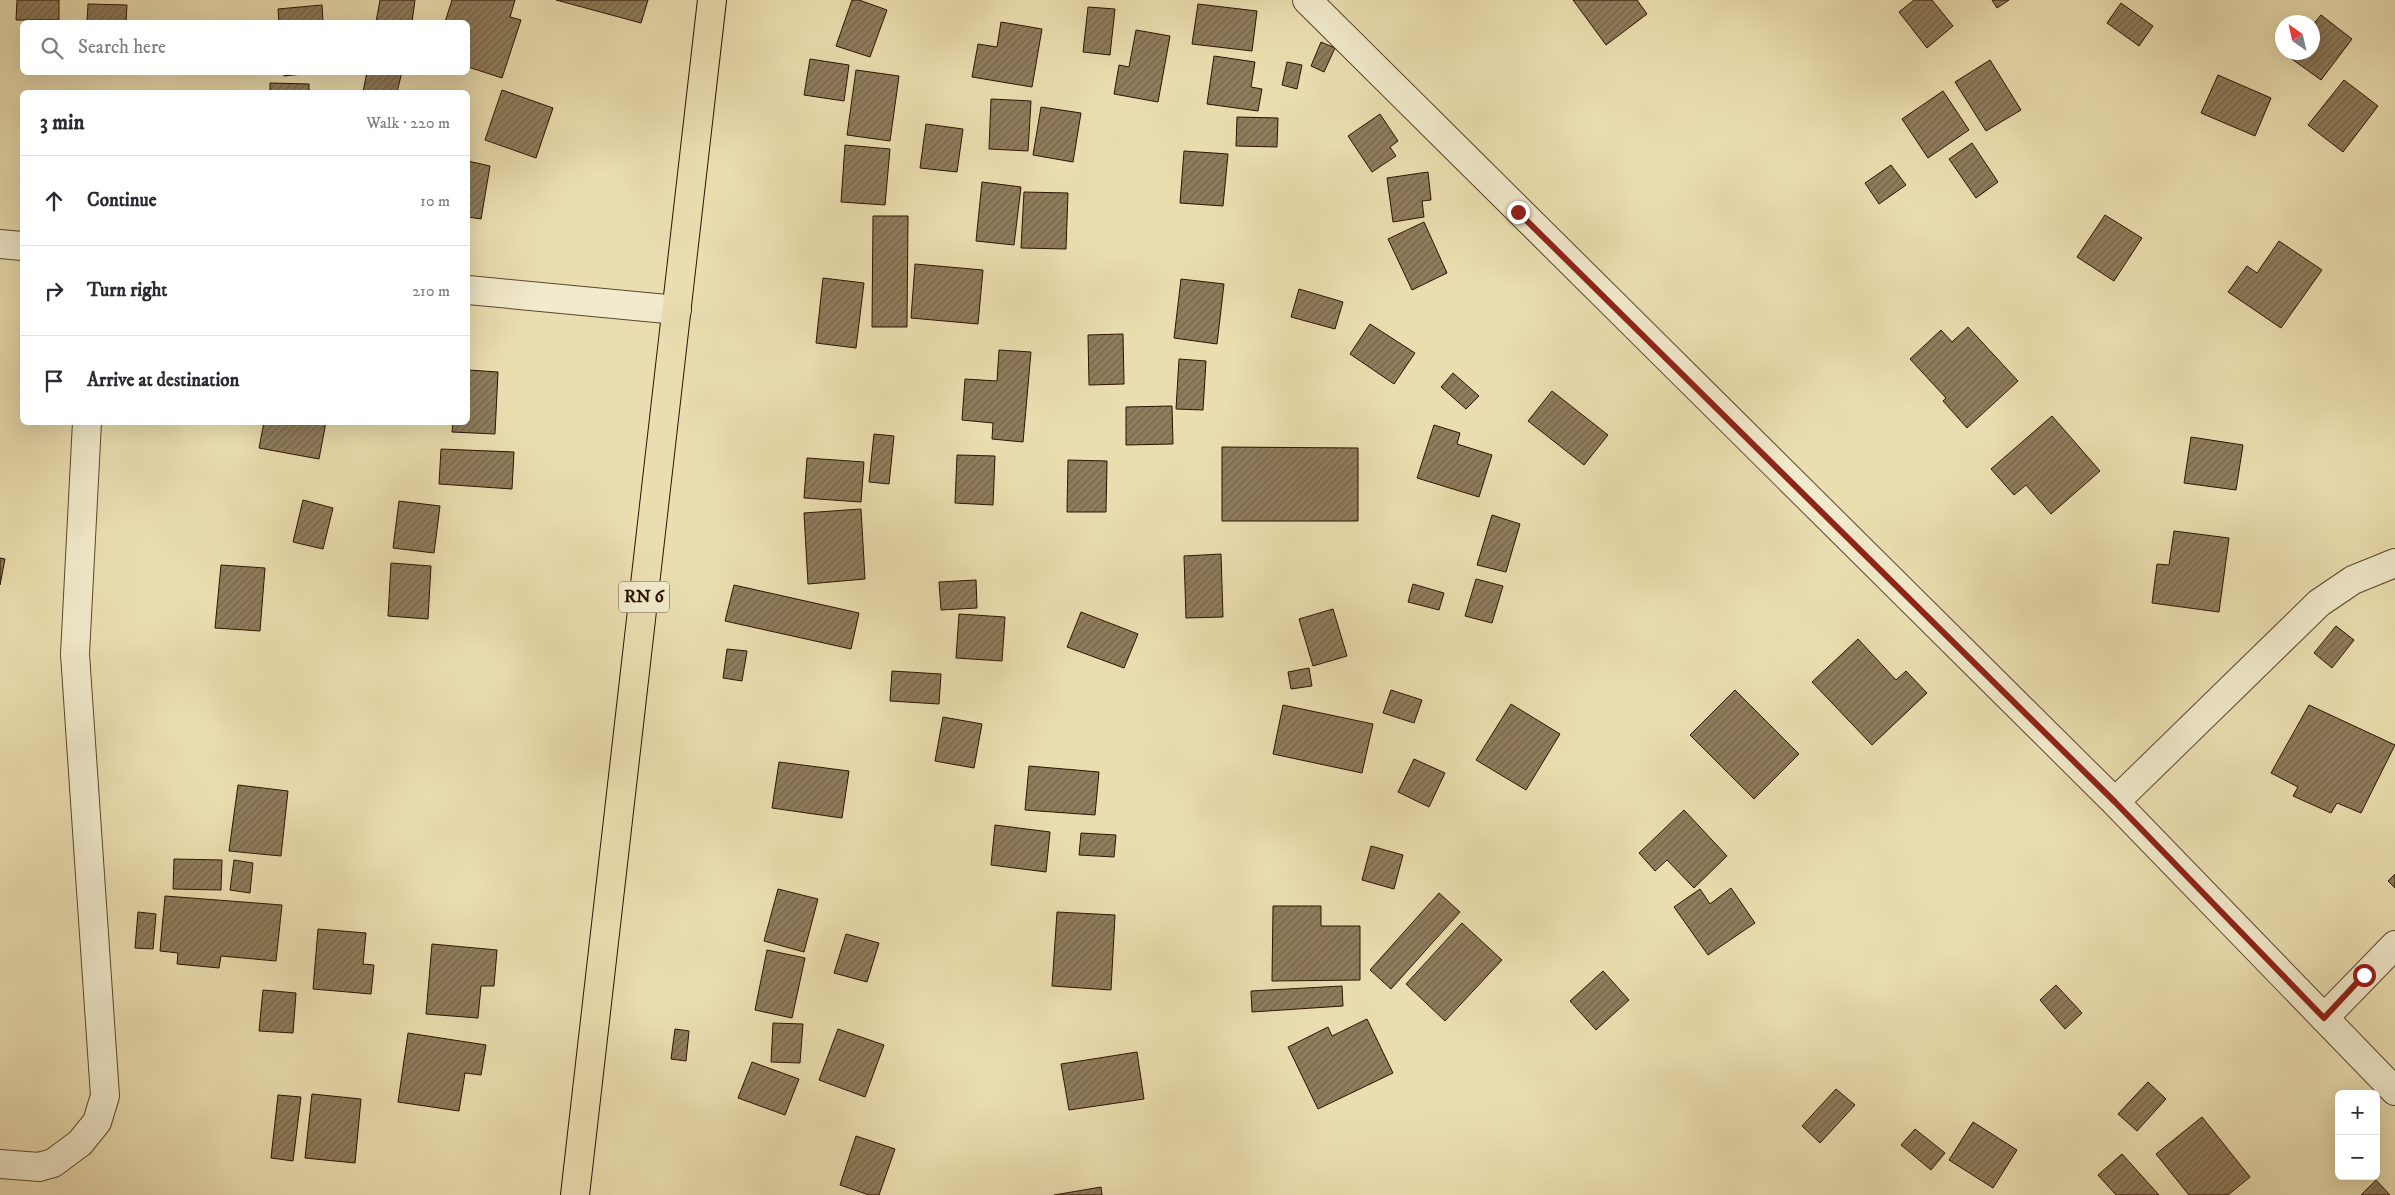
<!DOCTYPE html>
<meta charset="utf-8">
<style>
body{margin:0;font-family:"IM FELL DW Pica",serif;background:#f2f2f3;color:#2b2b33}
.controls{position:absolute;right:15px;bottom:15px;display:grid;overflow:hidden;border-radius:8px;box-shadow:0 5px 20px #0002}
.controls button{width:45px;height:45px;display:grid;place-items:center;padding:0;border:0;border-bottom:1px solid #e1e1e2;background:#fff;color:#2b2b33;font:25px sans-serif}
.compass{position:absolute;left:2275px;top:15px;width:45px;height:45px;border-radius:50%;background:#fff;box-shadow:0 5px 20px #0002;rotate:326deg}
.stop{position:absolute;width:15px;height:15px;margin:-11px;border:4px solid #8f2418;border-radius:50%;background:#fff}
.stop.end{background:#8f2418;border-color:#fff;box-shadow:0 1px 5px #0008}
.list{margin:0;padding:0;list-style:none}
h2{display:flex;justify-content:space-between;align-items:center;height:65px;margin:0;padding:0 20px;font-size:21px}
h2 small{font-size:16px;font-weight:400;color:#7c7c81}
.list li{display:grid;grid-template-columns:32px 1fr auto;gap:15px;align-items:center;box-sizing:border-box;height:90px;padding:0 20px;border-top:1px solid #e1e1e2}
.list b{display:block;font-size:19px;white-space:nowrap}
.list em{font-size:16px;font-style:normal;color:#7c7c81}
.icon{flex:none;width:28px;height:28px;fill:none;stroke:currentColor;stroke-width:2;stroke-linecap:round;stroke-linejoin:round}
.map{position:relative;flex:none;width:2395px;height:1195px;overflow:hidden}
.search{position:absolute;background:#fff;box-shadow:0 5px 20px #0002;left:20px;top:20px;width:450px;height:55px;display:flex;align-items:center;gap:12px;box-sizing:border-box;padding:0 18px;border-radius:8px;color:#7c7c81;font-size:19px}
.panel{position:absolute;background:#fff;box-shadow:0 5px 20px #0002;left:20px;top:90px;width:450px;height:335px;border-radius:8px}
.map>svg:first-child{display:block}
.building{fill:url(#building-hatch);stroke:#2c1300}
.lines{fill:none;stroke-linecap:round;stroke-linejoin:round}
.minor-casing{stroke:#5c462c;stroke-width:30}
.major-casing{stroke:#2c1300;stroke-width:30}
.minor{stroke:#f1eacc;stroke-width:28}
.major{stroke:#eadeb0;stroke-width:28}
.route{stroke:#8f2418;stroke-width:6}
.labels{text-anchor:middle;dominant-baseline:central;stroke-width:5;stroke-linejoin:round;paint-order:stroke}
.shield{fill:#f1eacc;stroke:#67543d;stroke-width:1}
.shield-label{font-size:18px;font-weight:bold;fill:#2c1300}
</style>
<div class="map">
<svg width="2395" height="1195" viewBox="0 0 2395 1195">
<defs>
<pattern id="building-hatch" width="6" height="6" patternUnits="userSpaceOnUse" patternTransform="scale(1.25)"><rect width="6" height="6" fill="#8f7d5c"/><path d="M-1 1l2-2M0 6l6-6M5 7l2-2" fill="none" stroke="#75654a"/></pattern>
</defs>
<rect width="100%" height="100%" fill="#eadeb0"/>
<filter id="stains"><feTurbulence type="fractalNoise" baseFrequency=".004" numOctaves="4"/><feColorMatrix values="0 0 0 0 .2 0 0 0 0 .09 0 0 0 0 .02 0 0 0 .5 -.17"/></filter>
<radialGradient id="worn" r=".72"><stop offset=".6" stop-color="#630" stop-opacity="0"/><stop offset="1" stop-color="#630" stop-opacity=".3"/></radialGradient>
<path class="building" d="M17,0H59V20H16Z
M380,0H415L412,22H376Z
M452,0H515L510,17L521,20L502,78L468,67V22H445Z
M556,0H648L641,23Z
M852,0H859L887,10L870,57L836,46Z
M1573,0H1637L1647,14L1606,45Z
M1914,0H1932L1953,26L1927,48L1899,12Z
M1992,0H2009L1997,8Z
M2121,3L2153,26L2139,46L2107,23Z
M88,4L127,5L126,22H87Z
M1198,4L1257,11L1252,51L1192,44Z
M322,5L323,22H279L278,9Z
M1088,7L1115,9L1110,55L1083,52Z
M2321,15L2352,39L2321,80L2289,57L2292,52H2312V26Z
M1001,22L1042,29L1032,87L972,77L978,44L997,47Z
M1136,30L1170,36L1158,102L1114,94L1119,65L1129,67Z
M1321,42L1335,48L1324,72L1311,66Z
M1214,56L1255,62L1251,87L1262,89L1258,111L1207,104Z
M810,59L849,65L844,101L804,95Z
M1990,60L2021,110L1986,131L1955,82Z
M1287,62L1302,65L1297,89L1282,85Z
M856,70L899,76L890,141L847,135Z
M284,72H322L284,76Z
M367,72H402L397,92H363Z
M2218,75L2271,98L2255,136L2201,113Z
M2344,80L2378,106L2343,152L2308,125Z
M270,83L309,84V92H270Z
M502,90L553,108L536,158L485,140Z
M86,91L128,92H86Z
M1943,91L1969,130L1928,158L1902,119Z
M991,99L1031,101L1028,151L989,149Z
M1041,107L1081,113L1073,162L1033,155Z
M1380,114L1398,141L1390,147L1396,156L1372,172L1348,136Z
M1237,117L1278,118L1277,147L1236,146Z
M926,124L963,129L957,172L920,168Z
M1972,143L1998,182L1976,198L1949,159Z
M845,145L890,149L885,205L841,202Z
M1184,151L1228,154L1223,206L1180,203Z
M468,161L490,166L481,219L468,217Z
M1891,165L1906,185L1879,204L1865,183Z
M1428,172L1431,200L1422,201L1424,217L1393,222L1387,178Z
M982,182L1021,187L1014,245L976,241Z
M1024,192L1068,193L1066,249L1021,248Z
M2105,215L2142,238L2114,281L2077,257Z
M873,216H908L907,327H872Z
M1424,222L1447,273L1412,290L1388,239Z
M2279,241L2322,270L2281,328L2228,292L2247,266L2257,273Z
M915,264L983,270L978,324L911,318Z
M823,278L864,283L856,348L816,343Z
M1181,279L1224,284L1217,344L1174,338Z
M1299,289L1343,302L1335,329L1291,317Z
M1370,324L1415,353L1394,384L1350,354Z
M1968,327L2018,381L1967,428L1943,401L1946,398L1910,359L1941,330L1952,342Z
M1123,334L1124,384L1089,385L1088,335Z
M999,350L1031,352L1023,442L992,439L993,423L962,420L965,379L997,381Z
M1179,359L1206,361L1203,410L1176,409Z
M468,370L498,372L495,434L452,432L453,422H468Z
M1453,373L1479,396L1466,409L1441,387Z
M1552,391L1608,435L1584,465L1528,421Z
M1172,406L1173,444L1126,445V407Z
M2052,416L2100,471L2051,514L2026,485L2014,495L1991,469Z
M264,422H326L319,459L259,448Z
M1434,425L1460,433L1457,444L1492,455L1479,497L1417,478Z
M874,434L894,436L889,484L869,482Z
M2191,437L2243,445L2236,490L2184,483Z
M1222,447L1358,448V521H1222Z
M441,449L514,452L512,489L439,484Z
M957,455L995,456L993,505L955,503Z
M807,458L864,462L861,502L804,498Z
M1068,460L1107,461L1106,512H1067Z
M303,500L333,508L323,549L293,542Z
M399,501L440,506L434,553L393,548Z
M861,509L865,579L808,584L804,513Z
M1492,515L1520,524L1506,572L1477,565Z
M2174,531L2229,538L2219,612L2152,603L2157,564L2169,565Z
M1221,554L1223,617L1186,618L1184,556Z
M0,558L5,559L0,585Z
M391,563L431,566L428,619L388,616Z
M221,565L265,568L260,631L215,628Z
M1476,579L1503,586L1492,623L1465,616Z
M976,580L977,608L941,610L939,582Z
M1413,584L1444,593L1439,610L1408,602Z
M734,585L859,613L851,649L725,621Z
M1333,609L1347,656L1313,666L1299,619Z
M1081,612L1138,634L1124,668L1067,647Z
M959,614L1005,617L1002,661L956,658Z
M2336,626L2354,640L2332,668L2314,653Z
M1858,639L1896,680L1906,671L1927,693L1872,745L1812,682Z
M727,649L747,651L742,681L723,678Z
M1309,668L1312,686L1291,689L1288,672Z
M892,671L941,674L939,704L890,701Z
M1391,690L1422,700L1414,723L1383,713Z
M1735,690L1799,754L1754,799L1690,735Z
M1511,704L1560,734L1526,790L1476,760Z
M1283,705L1373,724L1362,773L1273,754Z
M2309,705L2395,745L2361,813L2337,803L2331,813L2293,796L2298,787L2271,773Z
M943,717L982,724L974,768L935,761Z
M1414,759L1445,773L1429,807L1398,792Z
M779,762L849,771L842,818L772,808Z
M1029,766L1099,772L1095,815L1025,810Z
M238,785L288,791L281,856L229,851Z
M1684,810L1727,856L1694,888L1667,860L1655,871L1639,853Z
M995,825L1050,832L1046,872L991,865Z
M1081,833L1116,835L1114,857L1079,855Z
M1371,846L1403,855L1394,889L1362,880Z
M174,859L222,860L221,890L173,889Z
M234,860L253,863L250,893L230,890Z
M2395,874V888L2388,881Z
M1731,888L1755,923L1708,955L1674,907L1700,889L1710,904Z
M778,889L818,899L804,952L764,941Z
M1439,893L1460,912L1391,989L1370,970Z
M165,896L282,905L276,961L221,956L219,968L177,964L178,953L160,951Z
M1273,906H1321V926H1360V980L1272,981Z
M138,912L156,914L153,949L135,948Z
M1057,912L1115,915L1111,990L1052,986Z
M1462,923L1502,960L1445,1021L1406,984Z
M318,929L366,933L363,964L374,965L371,994L313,989Z
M846,934L879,943L867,982L834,973Z
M432,944L497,950L494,986H481L478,1018L426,1014Z
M767,950L805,958L792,1018L755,1010Z
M1603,971L1629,1000L1596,1030L1570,1001Z
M2056,985L2082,1013L2065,1029L2040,1000Z
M1342,986L1343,1006L1252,1012L1251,991Z
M263,990L296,993L293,1033L259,1031Z
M1367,1019L1393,1073L1318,1109L1288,1047L1328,1027L1332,1036Z
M773,1023L803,1024L800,1063L771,1062Z
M675,1029L689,1031L686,1061L671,1059Z
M838,1029L884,1045L865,1097L819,1080Z
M408,1033L486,1045L481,1075L465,1073L459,1111L398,1102Z
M1137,1052L1144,1099L1069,1110L1061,1064Z
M752,1062L799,1079L785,1115L738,1098Z
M2148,1082L2166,1099L2137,1131L2118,1114Z
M1836,1089L1855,1105L1820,1143L1802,1126Z
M312,1094L361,1099L355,1163L305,1158Z
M278,1095L301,1097L293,1161L271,1158Z
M2202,1117L2250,1177L2228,1195H2189L2156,1154Z
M1973,1122L2017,1150L1993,1188L1949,1160Z
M1915,1129L1945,1153L1931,1170L1901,1145Z
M856,1136L895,1149L879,1195H869L840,1185Z
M2122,1154L2159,1195H2116L2098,1175Z
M2376,1180L2390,1195H2361Z
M1101,1187L1102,1195H1054Z"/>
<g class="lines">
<g class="minor-casing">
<path id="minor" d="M1307,0L2115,802L2395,1091
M0,244L22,246
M468,290L677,310
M2115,802L2319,603L2353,580L2395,563
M2324,1018L2395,945
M0,1164L39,1167L53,1163L80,1143L97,1122L105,1096L75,654L87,422"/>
</g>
<g class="major-casing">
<path id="major" d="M575,1195L712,0"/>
</g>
<use href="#minor" class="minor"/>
<use href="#major" class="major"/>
</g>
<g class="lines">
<path class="route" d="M1518,212L2115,802L2324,1018L2364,975"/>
</g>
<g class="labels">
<rect class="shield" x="619" y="581.5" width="50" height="31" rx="4"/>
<g class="shield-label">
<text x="644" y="597">RN 6</text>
</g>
</g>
<rect width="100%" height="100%" filter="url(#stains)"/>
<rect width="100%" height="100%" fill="url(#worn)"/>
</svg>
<div class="controls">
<button>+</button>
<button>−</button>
</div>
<svg class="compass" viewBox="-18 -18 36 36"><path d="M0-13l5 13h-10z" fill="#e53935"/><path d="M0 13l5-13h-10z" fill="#7c7c81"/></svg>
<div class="stop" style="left:2364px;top:975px"></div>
<div class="stop end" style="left:1518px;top:212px"></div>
<div class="search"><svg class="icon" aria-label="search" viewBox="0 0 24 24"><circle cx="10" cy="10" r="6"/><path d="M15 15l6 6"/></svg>Search here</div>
<section class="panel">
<h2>3 min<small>Walk · 220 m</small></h2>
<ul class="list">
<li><svg class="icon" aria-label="ahead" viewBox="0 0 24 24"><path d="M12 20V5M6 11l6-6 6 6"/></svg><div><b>Continue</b></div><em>10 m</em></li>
<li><svg class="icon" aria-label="right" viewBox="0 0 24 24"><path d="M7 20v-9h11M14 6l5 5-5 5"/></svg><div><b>Turn right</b></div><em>210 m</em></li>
<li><svg class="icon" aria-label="arrive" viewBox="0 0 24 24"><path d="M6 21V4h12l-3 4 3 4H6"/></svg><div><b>Arrive at destination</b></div></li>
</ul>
</section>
</div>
